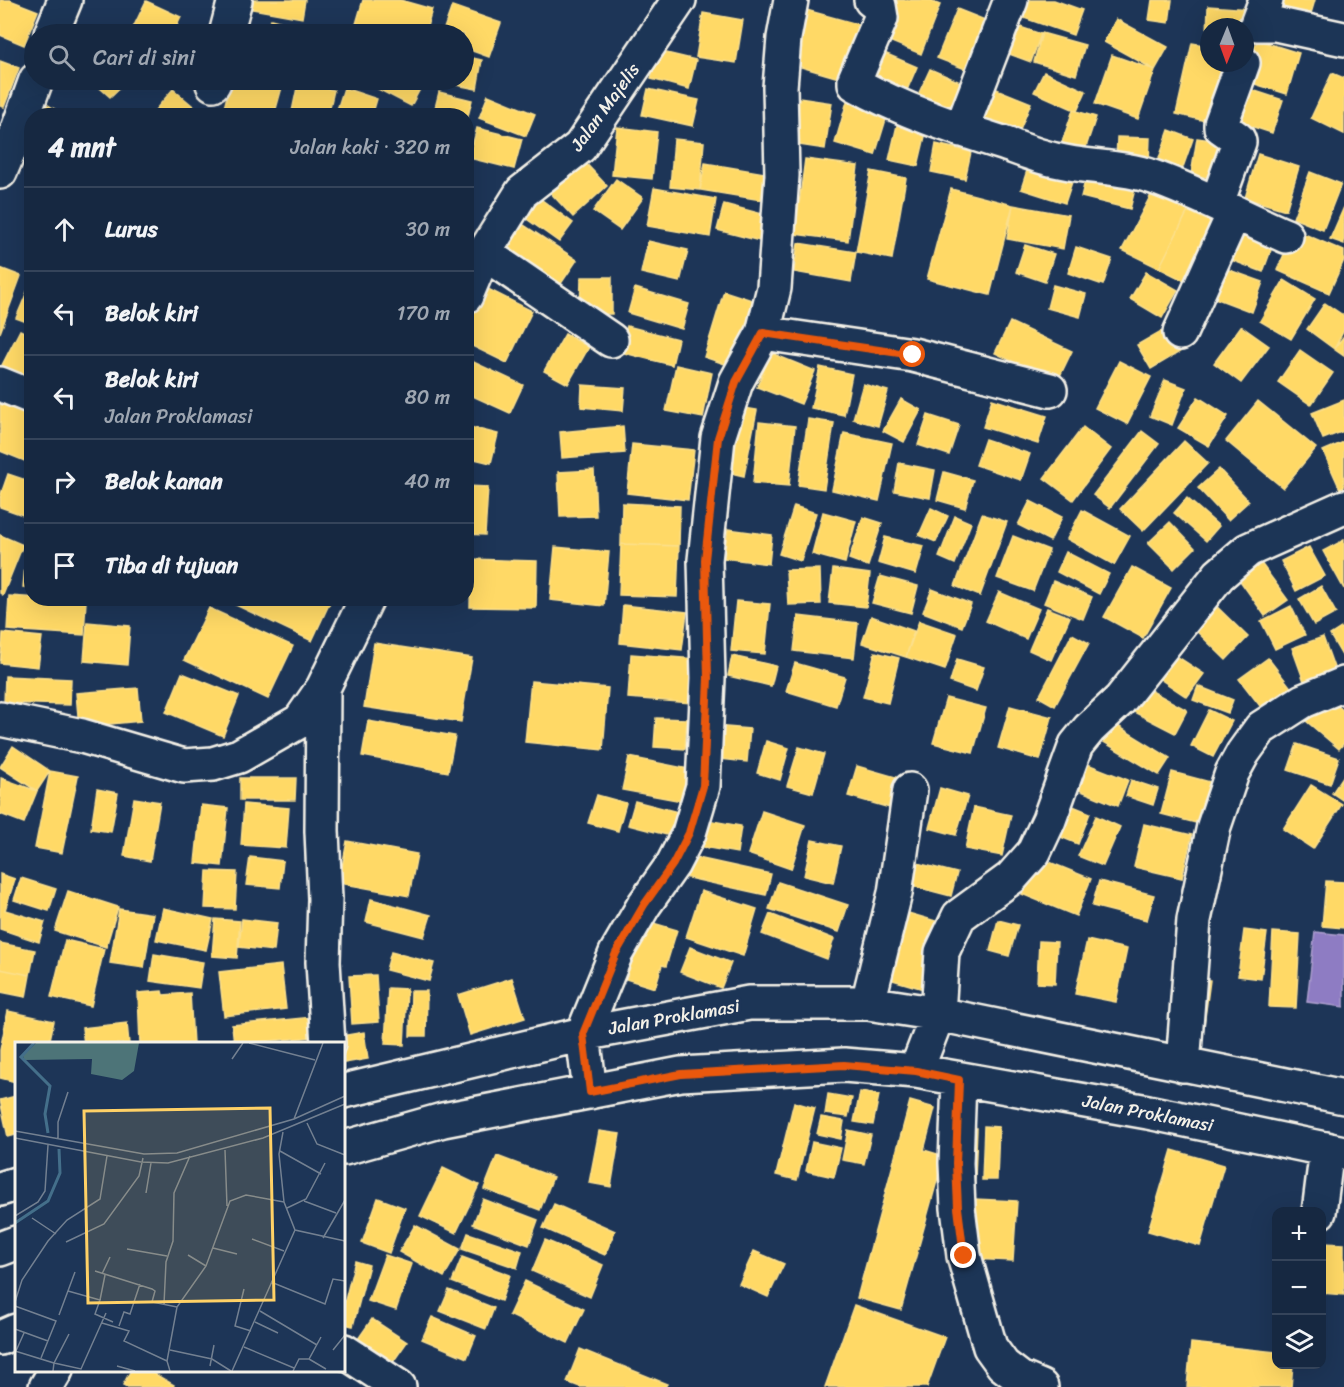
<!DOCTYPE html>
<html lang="id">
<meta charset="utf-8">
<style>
body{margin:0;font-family:Sriracha,sans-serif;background:#1f3048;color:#f1f3f6}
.controls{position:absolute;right:18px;bottom:18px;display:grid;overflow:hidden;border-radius:12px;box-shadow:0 6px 24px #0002}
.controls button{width:54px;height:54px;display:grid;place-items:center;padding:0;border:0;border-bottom:2px solid #35445a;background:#162841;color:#f1f3f6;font:30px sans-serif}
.compass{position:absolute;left:1200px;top:18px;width:54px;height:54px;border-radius:50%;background:#162841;box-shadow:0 6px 24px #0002;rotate:181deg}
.stop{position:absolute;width:18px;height:18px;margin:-14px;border:4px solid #ea580c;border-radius:50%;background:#fff}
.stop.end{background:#ea580c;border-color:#fff;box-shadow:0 2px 6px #0008}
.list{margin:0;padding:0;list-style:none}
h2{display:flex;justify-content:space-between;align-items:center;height:78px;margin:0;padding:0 24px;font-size:26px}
h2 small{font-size:20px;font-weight:400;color:#9ea6b1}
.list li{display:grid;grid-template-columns:39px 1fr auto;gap:18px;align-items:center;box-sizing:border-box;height:84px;padding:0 24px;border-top:2px solid #35445a}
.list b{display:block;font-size:22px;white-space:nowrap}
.list p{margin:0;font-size:20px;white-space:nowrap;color:#9ea6b1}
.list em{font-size:20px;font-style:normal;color:#9ea6b1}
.icon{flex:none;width:33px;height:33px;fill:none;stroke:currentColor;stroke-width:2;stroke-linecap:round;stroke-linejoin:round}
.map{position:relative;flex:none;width:1344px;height:1387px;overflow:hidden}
.search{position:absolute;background:#162841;box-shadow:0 6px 24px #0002;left:24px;top:24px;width:450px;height:66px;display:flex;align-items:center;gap:15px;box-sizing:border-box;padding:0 21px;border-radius:33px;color:#9ea6b1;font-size:22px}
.panel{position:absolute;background:#162841;box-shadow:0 6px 24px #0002;left:24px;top:108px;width:450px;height:498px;border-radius:24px}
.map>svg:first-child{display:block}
.homes{fill:#ffd966;stroke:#fce08d;stroke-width:1.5}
.offices{fill:#8e7cc3;stroke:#ad9fce;stroke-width:1.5}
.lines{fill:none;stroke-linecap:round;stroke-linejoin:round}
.minor-casing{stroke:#f4f1e8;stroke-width:38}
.minor{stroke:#1d3557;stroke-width:33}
.route{stroke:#ea580c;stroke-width:8}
.labels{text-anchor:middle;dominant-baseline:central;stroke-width:6;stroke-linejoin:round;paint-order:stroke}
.street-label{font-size:18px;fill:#f4f1e8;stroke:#1d3557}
.inset-river{fill:none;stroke:#446f8a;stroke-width:3}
.inset-road{fill:none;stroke:#738091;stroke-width:1.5}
.view{fill:#ffd166;fill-opacity:0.15;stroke:#ffd166;stroke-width:3}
.inset-edge{fill:none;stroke:#f4f1e8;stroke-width:3}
</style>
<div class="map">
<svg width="1344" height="1387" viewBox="0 0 1344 1387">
<rect width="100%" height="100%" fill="#1d3557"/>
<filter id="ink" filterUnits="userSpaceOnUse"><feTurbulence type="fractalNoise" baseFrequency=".0167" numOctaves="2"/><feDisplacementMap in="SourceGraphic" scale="12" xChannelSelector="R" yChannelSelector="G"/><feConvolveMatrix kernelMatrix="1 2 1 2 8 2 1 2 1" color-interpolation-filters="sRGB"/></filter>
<g filter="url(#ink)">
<path class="homes" d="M0,0H10L38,11L24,45L0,35Z
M242,0H305L302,18L241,7Z
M363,0H400L432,9L425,34H396L356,24Z
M897,0H927L940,5L921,54L882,38Z
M1011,0H1054L1082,10L1073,35L1007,12Z
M1152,0H1172L1169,23L1149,20Z
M1276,0H1315L1307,27L1271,16Z
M146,1L181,17L173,34H130Z
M452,6L501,23L489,57L464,48V34H442Z
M1208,6L1250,9L1248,36H1245V27H1209V34H1207Z
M799,8L861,25L846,80L784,62Z
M957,9L1000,26L981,75L937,58Z
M703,13L743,20L736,63L696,57Z
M271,19L319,32L318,34H267Z
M1116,19L1168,47L1155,70L1104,42Z
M1011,24L1041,34L1031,62L1001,51Z
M1042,33L1085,45L1076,75L1034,62Z
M1257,40L1299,53L1287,94L1245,81Z
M1192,43L1209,46V63H1227L1214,123L1176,114Z
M875,49L917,67L901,104L859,85Z
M658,51L696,60L689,89L651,79Z
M1112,55L1155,70L1138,119L1095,104Z
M464,56L482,60L477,89L431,80H464Z
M0,61L19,68L4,107L0,106Z
M930,69L969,86L951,126L912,108Z
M1044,72L1086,91L1077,111L1034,92Z
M1332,73L1344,78V134L1311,118Z
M91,80H128L110,97Z
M231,80H284L274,116H222Z
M378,80H401L420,89L411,106L374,87Z
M298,83L334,90L328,116H291Z
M984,84L1031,103L1018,135L971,116Z
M1243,87L1283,100L1272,133L1232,120Z
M344,88L377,99L372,116H335Z
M173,89L205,116H150Z
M648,89L699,100L693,126L642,115Z
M850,91L891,103L875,155L835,143Z
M439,92L472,100L466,124V116H433Z
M488,95L535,114L526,136L479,118Z
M799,98L832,103L825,149L793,144Z
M43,102L66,116H34Z
M1073,110L1096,117L1081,162L1058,154Z
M898,121L927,128L918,166L889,160Z
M617,127L657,132L652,179L612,175Z
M477,128L522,139L514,169L469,158Z
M1169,130L1193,139L1182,170L1158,161Z
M1117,137L1150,138L1149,163H1116Z
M1197,138L1218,141L1212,178L1191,175Z
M674,139L704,142L700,190L670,187Z
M936,144L971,152L965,179L931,172Z
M1258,154L1299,167L1286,210L1245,198Z
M580,157L607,186L573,217L546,188Z
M1031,158L1075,173L1065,203L1021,189Z
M805,159L858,166L848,241L795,234Z
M705,163L765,173L761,200L700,190Z
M1088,169L1137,181L1130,209L1081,197Z
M871,171L906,178L892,259L856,252Z
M1310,172L1341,184L1323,230L1293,218Z
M616,179L643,198L620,230L593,211Z
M654,188L716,199L710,237L647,226Z
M951,189L1013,205L990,295L927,279Z
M1152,193L1188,211L1159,268L1122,250Z
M538,197L573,223L559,242L524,217Z
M724,204L770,216L764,242L717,230Z
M1013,205L1069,215L1063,249L1007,239Z
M1344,207V244L1330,239Z
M1188,211L1225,229L1195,286L1159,268Z
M516,220L577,260L554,294L494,254Z
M1237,225L1275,239L1263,272L1226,258Z
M1295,230L1344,251V260L1329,293L1277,270Z
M648,241L688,250L680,282L641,273Z
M798,243L856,252L851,282L794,272Z
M1025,245L1054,254L1045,282L1016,272Z
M1076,247L1112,259L1103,285L1068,273Z
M1218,266L1263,282L1252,312L1207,295Z
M0,268L21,276L0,333Z
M1146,272L1178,290L1162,318L1130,299Z
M581,277H612V314H580Z
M32,280V324L16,318Z
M1284,280L1315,299L1291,339L1260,321Z
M1053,285L1086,294L1080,317L1047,308Z
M482,286L532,311L507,363L466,343V317Z
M635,288L689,304L682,329L628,313Z
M724,291L758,302L737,368L704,357Z
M1325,303L1344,316V330L1334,349L1307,329Z
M1010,322L1072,351L1057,382L995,353Z
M627,326L678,339L672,365L620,352Z
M1170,326L1183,350L1151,369L1137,345Z
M1241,326L1269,346L1241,383L1214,363Z
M20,330L32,336V392L0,369Z
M565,334L589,347L568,384L544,371Z
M1344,336V356L1334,349Z
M1300,350L1333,373L1311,405L1278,382Z
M771,353L815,371L801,404L757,387Z
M467,359L523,385L510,413L466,393Z
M1119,361L1151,377L1127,424L1095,408Z
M676,365L712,373L703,418L666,411Z
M820,367L852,374L844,415L811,408Z
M1165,380L1186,388L1172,425L1150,416Z
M863,384L888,391L878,426L853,419Z
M582,385L625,388L623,411L581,407Z
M1198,397L1228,416L1209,446L1178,428Z
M901,399L921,410L904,442L883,431Z
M992,399L1047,416L1038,444L983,427Z
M1344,400V431L1323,439L1312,413Z
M1258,401L1316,448L1283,488L1226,441Z
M0,403L32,415V464L0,451Z
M733,406L757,410L744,476L722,471Z
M928,415L959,425L949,455L918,445Z
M808,419L834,423L824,489L798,485Z
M759,422L795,426L789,486L753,483Z
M466,426L498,434L491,463L466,457Z
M623,426L625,453L562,458L560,432Z
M1083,427L1111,449L1073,500L1044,478Z
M1142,431L1159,444L1110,508L1093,495Z
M844,433L892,443L879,501L832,490Z
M985,439L1030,454L1021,480L976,465Z
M1184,441L1208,463L1143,531L1120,509Z
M1344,442V487L1340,489L1323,451Z
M632,444L694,450L688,500L627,493Z
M899,463L935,470L930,498L894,491Z
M1219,469L1249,501L1228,520L1198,488Z
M594,470L596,516L560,517L558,472Z
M944,472L973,480L965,508L937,500Z
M8,474L32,482L31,518L0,507V497Z
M466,486L488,487L485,535L466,534Z
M1187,498L1219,526L1206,541L1174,513Z
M1030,501L1062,517L1050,541L1018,525Z
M622,503L680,506L679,546L621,544Z
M794,506L816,513L801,561L779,554Z
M931,508L948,516L936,542L919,535Z
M1082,510L1130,536L1114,565L1067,539Z
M823,512L856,521L845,563L812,554Z
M982,514L1007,522L980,596L955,586Z
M955,516L971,523L955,564L939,557Z
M863,517L882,523L868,566L849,559Z
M1170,522L1195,548L1174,569L1148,543Z
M728,529L772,535L769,564L724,558Z
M0,535L23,545L3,595L0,593Z
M1013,536L1049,550L1033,591L997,578Z
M885,537L924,546L916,574L878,563Z
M1344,540V589L1323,551Z
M621,544L679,546L677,597L619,595Z
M555,547L609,552L604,606L550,600Z
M1309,547L1325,576L1296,591L1281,561Z
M1066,552L1109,574L1099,594L1057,572Z
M1255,555L1288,600L1265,616L1233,571Z
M26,556L32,557V588L23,587Z
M471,559L537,561L536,608L470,607Z
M1132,567L1171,588L1143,638L1104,617Z
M820,569L821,604L788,605L786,570Z
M833,569L870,574L866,607L829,603Z
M880,576L918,586L911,613L872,603Z
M1053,581L1092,597L1083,619L1044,603Z
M1321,586L1336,613L1314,625L1299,599Z
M932,589L971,604L962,627L923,612Z
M999,592L1039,609L1026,639L986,621Z
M9,596L86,601L84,635L7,630Z
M221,598H332L312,641Z
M1208,598L1248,637L1226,660L1186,621Z
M736,601L770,604L765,654L731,651Z
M623,605L687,612L682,650L620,643Z
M1291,606L1305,635L1275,649L1261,621Z
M209,608L293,646L268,699L184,660Z
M1047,608L1070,617L1051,660L1029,650Z
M798,616L858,623L854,658L794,651Z
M871,616L914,631L906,657L862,643Z
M919,621L957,634L945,670L906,657Z
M87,622L130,626L127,665L84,661Z
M1344,626V659L1330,635Z
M3,633L42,637L38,667L0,663Z
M1072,634L1089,643L1055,706L1039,697Z
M1323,637L1336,673L1305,684L1292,648Z
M374,643L472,658L461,722L364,707Z
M1164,648L1204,674L1187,697L1148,671Z
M875,652L899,658L888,703L863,697Z
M631,654L696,659L692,703L628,698Z
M732,656L776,666L771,686L728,676Z
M1268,658L1296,694L1267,715L1239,679Z
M957,659L984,667L976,691L950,682Z
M795,663L845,677L836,706L786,691Z
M182,673L239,696L223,736L166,712Z
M5,676L71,679L70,705L4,703Z
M531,681L608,688L603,750L525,742Z
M1135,682L1187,710L1175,733L1122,706Z
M1198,686L1233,700L1228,713L1193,700Z
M138,688L141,721L79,727L76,693Z
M1327,697L1344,711V743L1339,749L1306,721Z
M946,698L986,708L973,753L933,743Z
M1010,706L1052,717L1040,760L998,748Z
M1209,710L1232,721L1213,757L1191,746Z
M656,718L687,719L685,749L654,747Z
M1108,720L1170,758L1159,775L1097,738Z
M368,721L455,736L448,772L362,756Z
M714,726L750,729L747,762L711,758Z
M766,741L789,748L780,780L757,773Z
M1297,744L1339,758L1330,784L1288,770Z
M13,746L50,771L37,791L0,767Z
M799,747L824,754L813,793L787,786Z
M629,757L694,770L687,802L622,790Z
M1077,760L1128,780L1118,806L1067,785Z
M857,766L899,778L890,808L848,796Z
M50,771L78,776L62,853L35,848Z
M1172,772L1214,783L1204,825L1161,814Z
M1344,775V801L1332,793Z
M1,778L37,791L24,823L0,814Z
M240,778H296L295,800H240Z
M1131,780L1158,789L1153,805L1126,796Z
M1311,785L1342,804L1313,849L1283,829Z
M940,788L968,796L956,835L929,828Z
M97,789L118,793L111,832L91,829Z
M597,795L626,803L618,831L588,823Z
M134,798L160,802L150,861L124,856Z
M1058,800L1090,813L1078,844L1046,831Z
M635,801L682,813L675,837L628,825Z
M244,804L289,808L286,848L241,845Z
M201,805L228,808L222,866L195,863Z
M974,807L1011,815L1002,856L965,849Z
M762,811L805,825L791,869L748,854Z
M1096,816L1120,827L1103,866L1078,856Z
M696,818L741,826L737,853L691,845Z
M1144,824L1192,835L1182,878L1134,867Z
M812,840L841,846L833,883L804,876Z
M347,841L417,854L409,896L339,883Z
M684,855L771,874L766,895L679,876Z
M250,857L283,861L280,888L246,885Z
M1037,857L1091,879L1076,916L1022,894Z
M917,863L957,873L951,896L912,886Z
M207,871L237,872L235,909L205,908Z
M0,874L15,879L5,910L45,922L39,942L0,929Z
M21,878L56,889L49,911L14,900Z
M1099,881L1154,895L1147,920L1092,906Z
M1326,881L1344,882V928L1322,926Z
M778,882L848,905L839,932L769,909Z
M68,891L118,907L106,947L55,931Z
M701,891L757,909L743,956L686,937Z
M371,899L431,915L424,937L366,922Z
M163,908L213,919L206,950L156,940Z
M119,909L153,914L144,968L110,963Z
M898,910L946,924L927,990L879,976Z
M770,914L834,939L827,959L762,934Z
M215,919L240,921L237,958L212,956Z
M242,919L277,923L274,951L239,947Z
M643,920L677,930L666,966L662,965L655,988L626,979Z
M998,920L1018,925L1009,956L990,951Z
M1244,930L1267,933L1261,979L1238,976Z
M1273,932L1300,934L1296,1008L1269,1007Z
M65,940L104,949L91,1006L51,997Z
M1087,940L1127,949L1116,1002L1075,994Z
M1039,941L1057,942L1055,984L1037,983Z
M0,943L35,950L30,975L0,969Z
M690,947L731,963L721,988L680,972Z
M391,952L434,963L429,981L386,970Z
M154,954L203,962L199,988L150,981Z
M281,965L286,1009L224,1016L219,972Z
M0,969L30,975L26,997L0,992Z
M376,975L379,1022L352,1024L349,976Z
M1193,977L1210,980L1204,1025L1186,1022Z
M512,978L525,1018L470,1035L458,995Z
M388,988L407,989L404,1045L385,1044Z
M162,991L163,995L190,993L193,1044H140L138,993Z
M411,991H427L426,1036H410Z
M8,1011L54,1021L49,1044H16V1082L0,1078V1050Z
M313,1017L315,1037L234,1044L232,1025Z
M127,1023L129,1044H84L82,1028Z
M364,1032L368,1059L344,1063V1044L329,1038Z
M860,1092L879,1095L873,1125L854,1122Z
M828,1094L852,1098L848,1117L825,1114Z
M16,1096V1135L8,1137L0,1100Z
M910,1101L935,1108L924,1150L944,1156L901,1310L857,1298Z
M794,1102L815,1108L797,1180L776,1175Z
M821,1117L844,1121L841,1139L817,1134Z
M984,1126L999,1127L997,1180H982Z
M963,1128H977L975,1179H962Z
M848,1130L871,1135L864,1164L842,1160Z
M599,1131L620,1134L611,1187L589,1183Z
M812,1142L841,1148L834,1177L806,1171Z
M1172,1150L1224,1165L1200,1246L1148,1231Z
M497,1156L553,1177L540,1210L484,1189Z
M443,1168L479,1185L456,1233L420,1216Z
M378,1198L405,1208L389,1253L362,1243Z
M483,1199L538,1220L529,1245L473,1224Z
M974,1199L1017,1201L1013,1261L971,1259Z
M554,1204L615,1231L605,1255L543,1228Z
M415,1225L460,1249L444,1277L399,1252Z
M468,1233L522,1251L517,1268L462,1249Z
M545,1240L603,1265L590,1297L532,1271Z
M1323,1243L1344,1244V1295L1322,1293Z
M754,1251L784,1264L768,1297L739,1284Z
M385,1255L412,1264L396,1310L368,1301Z
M462,1257L510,1275L501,1301L452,1282Z
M355,1261L369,1265L353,1326L344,1324V1304Z
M525,1281L584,1309L568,1343L509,1315Z
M449,1290L494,1308L486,1329L440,1311Z
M854,1305L945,1337L927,1387H825Z
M432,1317L476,1336L467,1358L422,1339Z
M372,1319L407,1342L393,1362L358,1339Z
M1191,1343L1276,1352V1364H1293L1291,1387H1187Z
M580,1349L667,1384L665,1387H580L567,1382Z
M131,1370H148L174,1385L173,1387H127L123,1385Z"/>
<path class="offices" d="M1315,932L1344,935V1007L1307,1002Z"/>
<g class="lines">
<g class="minor-casing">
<path id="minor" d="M871,0L879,6L881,18L855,79V84C902,110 952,127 1003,143C1020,149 1037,156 1055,160C1087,168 1121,166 1153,177C1199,193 1242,217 1286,236
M1266,0L1257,24H1275L1344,39
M51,34L65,0
M226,34L235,0
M213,84L215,80
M961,130L1011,0
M0,172L17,132L36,80
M1217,203L1239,142L1238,139L1221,127V124L1243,63
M484,253L611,340
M466,296L484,253L522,192L580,147L679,0
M763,333L913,355L1050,390
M1180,333L1234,213
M0,384L32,397
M323,688L322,831L325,899L323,962L328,1044
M0,719L82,736L184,766L213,764L239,756L300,721L323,688L367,598
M868,1003L895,893L910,790
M1183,1065L1194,920L1214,826L1232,773L1243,753L1261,728L1303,701L1344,684
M916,1071L938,1014L942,952L959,916L1011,878L1034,852L1049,820L1076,745L1089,729L1120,700L1219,575L1248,550L1344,507
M959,1080L956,1163L958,1208L964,1256L990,1347L1003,1365L1020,1378L1041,1387
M344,1091L583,1034L749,1003H868L938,1014L1344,1097
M590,1092L583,1034L616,953L644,905L673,864L689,833L703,786L708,678L705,560L718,438L736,382L763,333L774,288L782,175L780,87L784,38L791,0
M344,1148L443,1120L681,1074L844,1065L916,1071L1148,1112L1344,1153
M0,1189L16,1184
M1319,1212L1327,1149
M0,1249L16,1243
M0,1338L16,1331
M344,1351L399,1387
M46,1387L56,1370"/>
</g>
<use href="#minor" class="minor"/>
</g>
</g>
<g class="lines" filter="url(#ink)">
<path class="route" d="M913,355L763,333L736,382L718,438L705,560L708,678L703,786L689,833L673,864L644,905L616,953L583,1034L590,1092L681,1074L844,1065L916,1071L959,1080L956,1163L958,1208L964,1256"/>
</g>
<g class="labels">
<g class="street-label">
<text transform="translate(605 107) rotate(-54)">Jalan Majelis</text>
<text transform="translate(674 1017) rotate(-10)">Jalan Proklamasi</text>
<text transform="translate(1148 1113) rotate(11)">Jalan Proklamasi</text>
</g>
</g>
<g transform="translate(15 1042)">
<rect width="330" height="330" fill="#1d3557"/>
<path d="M21,1H124L119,29L107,38L76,32L77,17L9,18L8,14Z" fill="#4d7478"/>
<path class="inset-river" d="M19,1L6,15L35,44L30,72L33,91M0,181L33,159L45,131L44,107"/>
<path class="inset-road" d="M234,1L300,18M217,17L228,1M279,77L308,1M292,81L302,102L330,113M0,89L129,112L162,111L279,77L330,54M268,90L264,112L269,160L280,188L330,199M0,96L126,120L153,121L248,96L330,62M43,97V80L53,50M210,108L212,164M265,109L306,132M131,151L136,121M289,159L321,171M272,166L291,157L310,121M0,174L23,160L30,149L33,103M17,176L41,192M308,196L330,158M237,197L269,209M51,200L89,182L124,134L128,116M198,206L222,212M112,207L152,214M173,213L191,224M80,229L137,247L140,249L137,260L162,265M87,232L95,215M256,240L310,262L318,237L330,239M229,247L220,284L236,289M53,249L85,258L80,272L98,280M85,258L90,233M0,260L7,238L33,199L52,178L85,157L92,114M149,262L151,220L158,199L159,151L175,114M0,264L41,279L26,316M245,269L302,303M44,273L60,230M240,280L263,291M87,281L114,289L109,299L152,319M104,284L109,270L115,272L125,242M0,287L33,299M229,305L279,326M155,308L197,317L216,329M318,308L330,293M0,309L39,321L54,292M1,309L9,291M294,317L311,327M102,324L120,329M195,324L199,303M38,329L39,321L66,327L91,271M155,329L152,319L162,265L191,224L215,159L231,153L269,160M217,329L280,188M278,329L284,317H294L306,295"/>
<path class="view" d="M255,66L259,258L73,261L69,69Z"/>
<rect width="330" height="330" class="inset-edge"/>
</g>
</svg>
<div class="controls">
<button>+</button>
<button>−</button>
<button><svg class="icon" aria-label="layers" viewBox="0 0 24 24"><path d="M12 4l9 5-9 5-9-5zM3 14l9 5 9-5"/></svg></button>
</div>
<svg class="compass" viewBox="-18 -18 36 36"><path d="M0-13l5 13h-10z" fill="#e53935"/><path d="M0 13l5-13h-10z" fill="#9ea6b1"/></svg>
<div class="stop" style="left:913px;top:355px"></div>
<div class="stop end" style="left:964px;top:1256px"></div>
<div class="search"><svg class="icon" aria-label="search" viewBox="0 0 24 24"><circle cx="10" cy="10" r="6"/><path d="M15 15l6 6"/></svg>Cari di sini</div>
<section class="panel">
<h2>4 mnt<small>Jalan kaki · 320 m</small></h2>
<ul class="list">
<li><svg class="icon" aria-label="ahead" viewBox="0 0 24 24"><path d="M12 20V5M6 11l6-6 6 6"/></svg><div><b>Lurus</b></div><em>30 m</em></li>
<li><svg class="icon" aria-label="left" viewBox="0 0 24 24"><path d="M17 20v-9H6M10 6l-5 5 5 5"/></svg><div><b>Belok kiri</b></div><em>170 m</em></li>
<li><svg class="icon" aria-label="left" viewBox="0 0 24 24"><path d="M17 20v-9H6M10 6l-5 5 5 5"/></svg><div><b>Belok kiri</b><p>Jalan Proklamasi</p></div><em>80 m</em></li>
<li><svg class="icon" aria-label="right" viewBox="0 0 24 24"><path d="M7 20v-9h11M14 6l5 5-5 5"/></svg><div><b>Belok kanan</b></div><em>40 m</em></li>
<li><svg class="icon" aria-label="arrive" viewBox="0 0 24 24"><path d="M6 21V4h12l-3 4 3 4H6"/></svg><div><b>Tiba di tujuan</b></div></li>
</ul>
</section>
</div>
